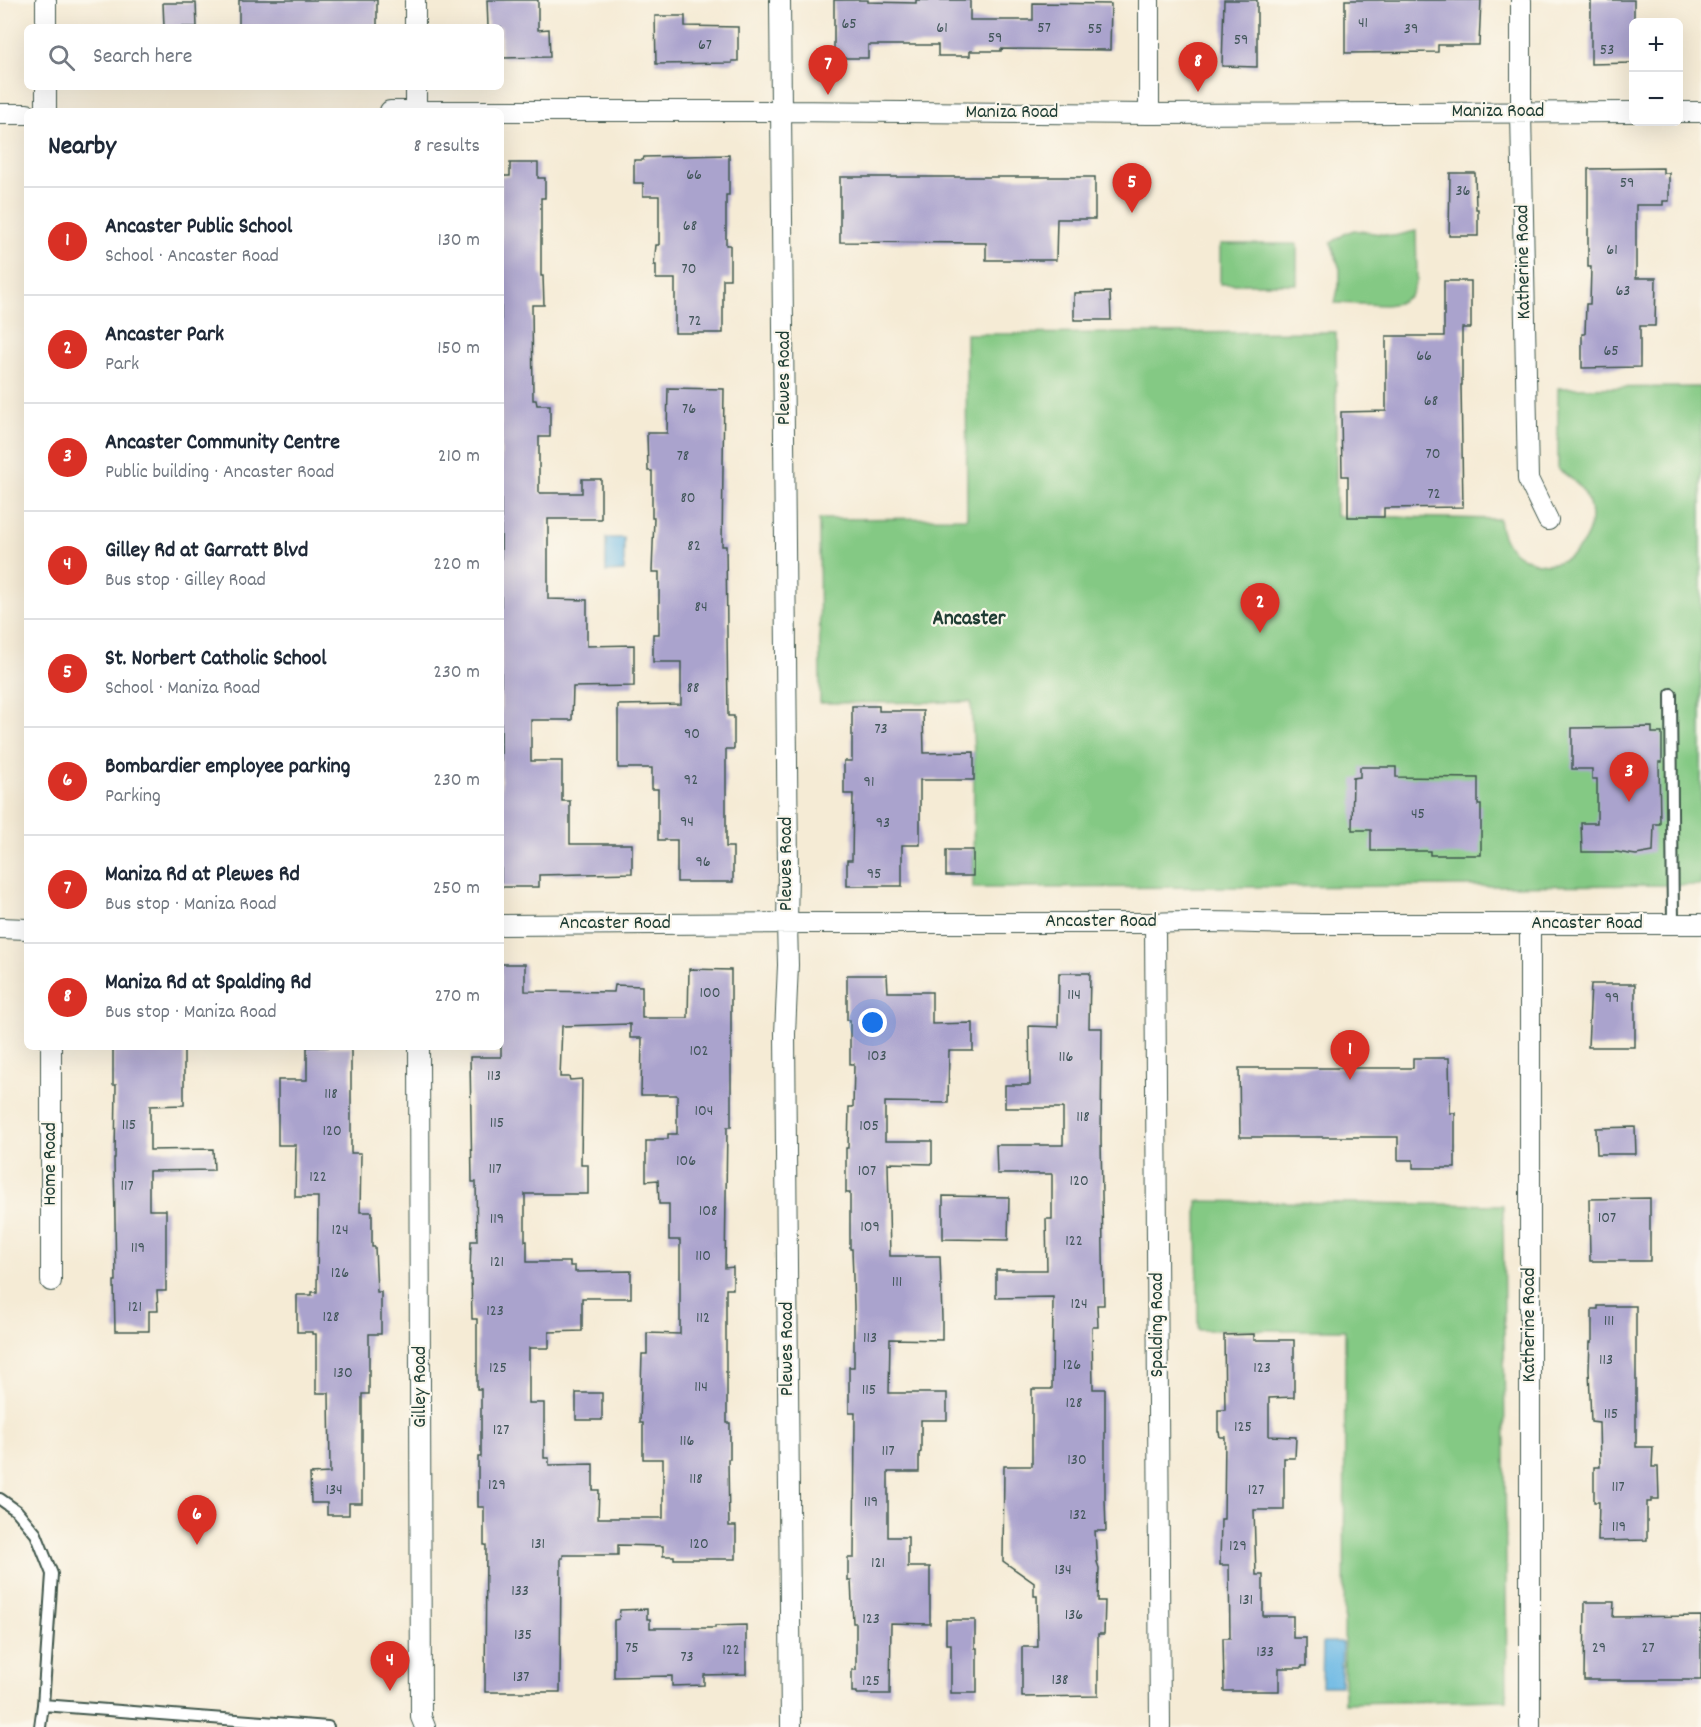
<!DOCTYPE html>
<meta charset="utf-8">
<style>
body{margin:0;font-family:Dekko,sans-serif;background:#f6f6f7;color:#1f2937}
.controls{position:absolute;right:18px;top:18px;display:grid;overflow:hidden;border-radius:9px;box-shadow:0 6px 24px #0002}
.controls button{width:54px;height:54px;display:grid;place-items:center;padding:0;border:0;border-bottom:2px solid #e0e1e3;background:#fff;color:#1f2937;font:30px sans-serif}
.you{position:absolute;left:873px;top:1023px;width:21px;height:21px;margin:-15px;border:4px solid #fff;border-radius:50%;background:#1a73e8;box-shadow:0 0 0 9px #1a73e833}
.badge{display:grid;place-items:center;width:39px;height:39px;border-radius:50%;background:#d93025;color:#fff;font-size:20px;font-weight:700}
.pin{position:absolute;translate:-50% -50px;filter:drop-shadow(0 2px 3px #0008)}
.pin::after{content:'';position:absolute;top:32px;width:21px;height:18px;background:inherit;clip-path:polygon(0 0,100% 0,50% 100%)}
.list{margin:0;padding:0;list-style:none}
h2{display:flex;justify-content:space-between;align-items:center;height:78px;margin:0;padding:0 24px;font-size:26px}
h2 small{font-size:20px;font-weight:400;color:#747a83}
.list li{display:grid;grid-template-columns:39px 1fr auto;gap:18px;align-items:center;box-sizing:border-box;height:108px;padding:0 24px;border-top:2px solid #e0e1e3}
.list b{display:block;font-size:22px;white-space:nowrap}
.list p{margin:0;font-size:20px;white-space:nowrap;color:#747a83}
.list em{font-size:20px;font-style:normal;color:#747a83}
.icon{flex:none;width:33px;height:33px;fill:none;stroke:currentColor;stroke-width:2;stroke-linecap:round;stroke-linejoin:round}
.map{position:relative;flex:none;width:1701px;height:1727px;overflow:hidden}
.search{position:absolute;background:#fff;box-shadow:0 6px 24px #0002;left:24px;top:24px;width:480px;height:66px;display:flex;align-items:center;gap:15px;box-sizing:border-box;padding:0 21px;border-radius:9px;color:#747a83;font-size:22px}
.panel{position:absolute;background:#fff;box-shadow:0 6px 24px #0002;left:24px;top:108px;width:480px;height:942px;border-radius:9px}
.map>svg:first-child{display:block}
.green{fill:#84c984;stroke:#52835c;stroke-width:1.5}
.water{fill:#6ab8e4;stroke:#447a8c;stroke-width:1.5}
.building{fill:#aaa3cd;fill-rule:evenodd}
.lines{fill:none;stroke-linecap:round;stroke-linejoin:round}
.service-casing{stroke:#3f574c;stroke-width:14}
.minor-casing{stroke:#3f574c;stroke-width:22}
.service{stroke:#fff;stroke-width:10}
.minor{stroke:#fff;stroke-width:20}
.labels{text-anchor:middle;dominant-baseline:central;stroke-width:4.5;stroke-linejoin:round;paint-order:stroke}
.number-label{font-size:16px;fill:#42565a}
.street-label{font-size:20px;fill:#1f3d34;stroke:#fbf7ec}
.neighbourhood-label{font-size:21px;font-weight:bold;fill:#1f3d34;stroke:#fbf7ec}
</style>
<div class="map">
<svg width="1701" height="1727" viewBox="0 0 1701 1727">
<rect width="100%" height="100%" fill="#fbf7ec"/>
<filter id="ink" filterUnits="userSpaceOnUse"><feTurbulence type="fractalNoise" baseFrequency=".0167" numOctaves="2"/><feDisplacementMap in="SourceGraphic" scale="12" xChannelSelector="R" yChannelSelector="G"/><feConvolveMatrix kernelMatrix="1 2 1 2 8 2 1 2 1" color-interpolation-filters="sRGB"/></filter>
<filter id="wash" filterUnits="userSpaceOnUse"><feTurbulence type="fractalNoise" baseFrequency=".008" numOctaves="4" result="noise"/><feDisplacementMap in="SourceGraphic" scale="24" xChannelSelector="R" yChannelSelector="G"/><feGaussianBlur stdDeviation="1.35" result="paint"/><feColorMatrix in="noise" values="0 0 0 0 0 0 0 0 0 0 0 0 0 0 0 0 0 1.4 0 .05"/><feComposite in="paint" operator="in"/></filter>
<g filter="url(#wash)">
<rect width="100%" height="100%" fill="#f5ebd5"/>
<path class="green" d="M1354,230L1394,236L1416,231L1417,280L1410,296L1398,303L1386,305L1335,303L1340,280V269L1331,243L1346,233Z
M1220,244H1297V284H1220Z
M1336,332V516L1499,519C1501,536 1506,548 1522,557C1568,583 1612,527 1580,487C1574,480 1566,475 1558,469V388L1701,387V885L973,888L974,752L971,702L820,703L819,519L967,518L966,334Z
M1197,1201L1503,1205L1507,1700L1344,1703L1345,1330H1198Z"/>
<path class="water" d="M606,538H624V571L606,572Z
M1323,1642H1342L1341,1686H1322Z"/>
<g id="blocks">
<path class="building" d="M239,0H377V27H239Z
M487,0H538V30L549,29L550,57L501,58V27H488Z
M834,0H868V2L916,3V0H970V20H1033V3L1111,4L1110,50L1001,49V51H970V56H938V45H868V58H834Z
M1224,0H1257V67L1222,66Z
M1345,0H1481L1479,45H1438V52L1345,53Z
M1591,0H1634V58H1632V63L1591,64Z
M163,3H196L197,27H164Z
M655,16H685V26L738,27V61H732V63L656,64Z
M729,155V195H726V245H730V279H723V333H675V279H656V265H654L656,245H659V196H643V183H634V160H643L644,157Z
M510,163H538V178H545V198H541V276H543L544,305H532L533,400H536L537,405H550V437H539V493H582V479H601V519H548V599L587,600V646L634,645V686L573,687L572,720H531V761H562V801H570V844H632V873L539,875V887H501V176H510Z
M1663,168V173H1669V201H1663V205H1636V278H1656L1655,326H1640V367L1582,368V334H1585L1586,304H1590L1591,267H1588V169Z
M1450,173H1475L1476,209H1478V236H1449Z
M840,177H1095V219H1057L1056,260H986V243L840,242Z
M1444,281H1471V328H1462V385H1461L1463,507L1384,508V517H1348V476H1342L1341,412L1386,411V336H1444Z
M1110,292L1111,320H1074V293Z
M668,388L724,389L722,546H726L728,716H734V749H726V847H733V882H677V840H658V789H652V768H618V705L681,704V662H653V634H659V572H652L654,518H652V471H648L647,433H667Z
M852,706H879V711H923L924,753L974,752V780H920V845H902V886H847V860H852L853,794H844V761H852Z
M1652,727V733H1662V762H1659L1660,824H1654L1653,852L1636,855L1616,852H1582L1581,823H1597V779H1592V769H1572V728Z
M1360,767H1396V777L1478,778V805H1481V855H1430V851H1371V830H1352L1353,778L1360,777Z
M946,850H973V876H946Z
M501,964H525V991L614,992L615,985L642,986V1018H688L689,969L731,970V1127H727L725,1268L733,1267V1289H726V1372H727V1423H730V1459H728L729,1526H736V1559H674V1556H663V1546L618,1545V1555H563V1558H561L560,1692H485L486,1545H484V1507H478V1457H481V1389H477V1319H472L471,1273H470L471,1241H477L476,1182H472L470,1057H501ZM630,1024V1038H642L641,1095H677V1134H668V1139H655V1141H646V1181L658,1180L659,1204H669V1240H680V1334L647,1333V1354H642L640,1423H643V1459H663V1518H598L599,1490H593V1464L549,1465V1458H544V1403H529V1348H549V1332L582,1331V1298H631V1271L575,1272V1266H570V1262H527V1241H525V1194H588V1165H581L582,1079L570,1080L569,1077H560L562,1026Z
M1059,973H1090L1089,1028H1102L1101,1139L1104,1305H1097L1098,1327H1092L1093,1389H1105V1498L1106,1531H1095L1097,1562L1099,1568L1098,1601H1105L1104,1634H1098V1696L1022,1697V1647H1038L1037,1596H1034V1583L1003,1561L1004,1466H1032V1389H1052L1053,1297L996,1298V1270H1047L1046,1219H1052V1174H997L996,1145H1063V1108H1005V1085H1030L1029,1026L1058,1027Z
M847,975H887L888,992H932V1024L973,1023V1051H949L948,1103L885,1102V1141H932V1164L888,1163L890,1256H940L942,1319V1340L890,1339L889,1393H947V1420H921V1452L919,1453V1472H888V1537H908V1567H930V1624L891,1623L890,1694H857V1692H852V1670H856V1623H853L851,1581H848V1558H854L855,1413H849V1367H854V1306L852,1249H850V1193H846V1148H848L849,1107H853L854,1064H850V1020H847Z
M1591,984H1635V1047H1588Z
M113,1047H184V1105L150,1106V1150L213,1149L214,1170L149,1171V1210H166V1291H157L158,1311H149V1331H115L114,1281H116L114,1158H115L116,1085H113Z
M307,1047H351V1153H361L360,1212H372V1247H375L377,1292H381V1334H369V1394H362V1503H349V1515H327V1503H311L310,1474L330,1473L329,1393H316V1334H312V1332H297V1295H312V1292H317L318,1197H295L296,1145H278V1080H307Z
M1413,1058H1449L1450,1113H1455V1168H1413V1160H1398V1137H1240L1239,1068H1413Z
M1635,1127L1636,1154H1597L1596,1128Z
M943,1196L1009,1197L1008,1240L943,1239Z
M1650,1198V1261H1590L1589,1199Z
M1598,1306H1636V1447H1653L1652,1467H1658L1659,1499H1651V1502H1647V1540L1598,1541L1599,1502H1594V1467H1600L1599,1423L1591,1422L1589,1369L1590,1342H1592V1309H1598Z
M1254,1334V1340H1294V1397L1269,1398V1436L1296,1437L1295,1458H1284V1510H1254L1256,1575H1263V1616H1293V1638H1306V1666H1302V1668H1279V1691H1224L1223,1638H1230L1229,1565H1220L1221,1519H1224L1225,1437H1220L1219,1432H1218V1410H1225L1224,1335Z
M576,1393H602V1420H576Z
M1585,1602H1614L1613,1617L1701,1616V1680H1584Z
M647,1609V1619H650V1628H715V1626L746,1625V1674L704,1675V1685L672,1686V1676L614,1677V1620L619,1619L620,1610Z
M946,1620H975V1648H977V1693H951V1644H946Z"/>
</g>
</g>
<g filter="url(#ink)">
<use href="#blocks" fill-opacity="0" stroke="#3f574c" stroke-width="1.5"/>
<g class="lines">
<g class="service-casing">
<path id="service" d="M1671,694L1673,924
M0,1499L17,1511L36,1534L52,1574L43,1705L40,1727
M43,1705L328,1727"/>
</g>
<g class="minor-casing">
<path id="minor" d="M46,0V27
M415,0V27
M780,0L788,871L787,923L788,965L785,1034L791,1727
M1149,0V114
M1521,0V112L1528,479L1548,520
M46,87V111
M390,111H781L1149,114L1634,112
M416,111V87
M1678,112H1701
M0,114H27
M1155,923L1160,1727
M1530,923V1727
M501,925L807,923H1155C1208,920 1261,924 1314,924C1443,924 1572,924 1701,924
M0,928L27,929
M419,1047L421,1717L425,1727
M51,1281V1047"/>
</g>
<use href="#service" class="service"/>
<use href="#minor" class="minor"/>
</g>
</g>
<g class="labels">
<g class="number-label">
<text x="1363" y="23">41</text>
<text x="849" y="24">65</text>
<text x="942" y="28">61</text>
<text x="1044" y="28">57</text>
<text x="1095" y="29">55</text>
<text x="1411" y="29">39</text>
<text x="995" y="38">59</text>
<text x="1241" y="40">59</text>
<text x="705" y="45">67</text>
<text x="1607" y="50">53</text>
<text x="694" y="175">66</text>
<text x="1627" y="183">59</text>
<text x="1463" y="191">36</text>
<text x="690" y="226">68</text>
<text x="1612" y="250">61</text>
<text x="689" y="269">70</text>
<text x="1623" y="291">63</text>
<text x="695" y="321">72</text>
<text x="1611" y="351">65</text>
<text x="1424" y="356">66</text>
<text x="1431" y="401">68</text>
<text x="689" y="409">76</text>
<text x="1433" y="454">70</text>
<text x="683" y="456">78</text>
<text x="1434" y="494">72</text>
<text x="688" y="498">80</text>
<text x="694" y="546">82</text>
<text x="701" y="607">84</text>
<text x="693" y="688">88</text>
<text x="881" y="729">73</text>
<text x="692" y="734">90</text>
<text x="691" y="780">92</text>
<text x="869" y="782">91</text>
<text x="1418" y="814">45</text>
<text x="687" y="822">94</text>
<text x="883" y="823">93</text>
<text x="703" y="862">96</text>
<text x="874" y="874">95</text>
<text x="710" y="993">100</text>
<text x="1074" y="995">114</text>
<text x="1612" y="998">99</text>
<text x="699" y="1051">102</text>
<text x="877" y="1056">103</text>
<text x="1066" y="1057">116</text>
<text x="494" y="1076">113</text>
<text x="331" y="1094">118</text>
<text x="704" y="1111">104</text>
<text x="1083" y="1117">118</text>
<text x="497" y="1123">115</text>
<text x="129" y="1125">115</text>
<text x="869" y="1126">105</text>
<text x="332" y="1131">120</text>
<text x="686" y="1161">106</text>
<text x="495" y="1169">117</text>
<text x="867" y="1171">107</text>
<text x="318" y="1177">122</text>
<text x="1079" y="1181">120</text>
<text x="127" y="1186">117</text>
<text x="708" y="1211">108</text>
<text x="1607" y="1218">107</text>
<text x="497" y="1219">119</text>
<text x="870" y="1227">109</text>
<text x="340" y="1230">124</text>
<text x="1074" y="1241">122</text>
<text x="138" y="1248">119</text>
<text x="703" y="1256">110</text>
<text x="497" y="1262">121</text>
<text x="340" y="1273">126</text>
<text x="897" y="1282">111</text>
<text x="1079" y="1304">124</text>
<text x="135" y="1307">121</text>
<text x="495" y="1311">123</text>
<text x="331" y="1317">128</text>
<text x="703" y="1318">112</text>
<text x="1609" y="1321">111</text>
<text x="870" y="1338">113</text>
<text x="1606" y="1360">113</text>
<text x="1072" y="1365">126</text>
<text x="498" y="1368">125</text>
<text x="1262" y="1368">123</text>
<text x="343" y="1373">130</text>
<text x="701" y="1387">114</text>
<text x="869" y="1390">115</text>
<text x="1074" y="1403">128</text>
<text x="1611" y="1414">115</text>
<text x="1243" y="1427">125</text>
<text x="501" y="1430">127</text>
<text x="687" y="1441">116</text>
<text x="888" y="1451">117</text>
<text x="1077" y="1460">130</text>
<text x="696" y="1479">118</text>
<text x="497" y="1485">129</text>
<text x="1618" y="1487">117</text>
<text x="334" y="1490">134</text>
<text x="1256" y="1490">127</text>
<text x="871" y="1502">119</text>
<text x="1078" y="1515">132</text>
<text x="1619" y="1527">119</text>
<text x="538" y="1544">131</text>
<text x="699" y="1544">120</text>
<text x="1238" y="1546">129</text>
<text x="878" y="1563">121</text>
<text x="1063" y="1570">134</text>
<text x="520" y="1591">133</text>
<text x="1246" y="1600">131</text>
<text x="1074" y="1615">136</text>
<text x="871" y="1619">123</text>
<text x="523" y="1635">135</text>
<text x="632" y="1648">75</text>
<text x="1599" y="1648">29</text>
<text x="1648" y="1648">27</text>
<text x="731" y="1650">122</text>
<text x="1265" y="1652">133</text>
<text x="687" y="1657">73</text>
<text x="521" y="1677">137</text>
<text x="1060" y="1680">138</text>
<text x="871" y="1681">125</text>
</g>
<g class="street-label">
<text x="1498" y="112">Maniza Road</text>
<text x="1012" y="113">Maniza Road</text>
<text transform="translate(1524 262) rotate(-91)">Katherine Road</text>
<text transform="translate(785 378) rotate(-90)">Plewes Road</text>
<text transform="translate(787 864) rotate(-90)">Plewes Road</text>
<text x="1101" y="922">Ancaster Road</text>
<text x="615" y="924">Ancaster Road</text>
<text x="1587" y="924">Ancaster Road</text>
<text transform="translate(51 1164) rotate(-90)">Home Road</text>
<text transform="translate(1158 1325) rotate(-90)">Spalding Road</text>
<text transform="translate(1530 1325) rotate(-90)">Katherine Road</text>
<text transform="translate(788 1349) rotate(-90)">Plewes Road</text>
<text transform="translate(421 1387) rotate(-90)">Gilley Road</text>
</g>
<g class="neighbourhood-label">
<text x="969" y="620">Ancaster</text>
</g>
</g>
</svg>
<div class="controls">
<button>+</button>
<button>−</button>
</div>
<div class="you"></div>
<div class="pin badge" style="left:1350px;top:1080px">1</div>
<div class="pin badge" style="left:1260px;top:633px">2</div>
<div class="pin badge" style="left:1629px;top:802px">3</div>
<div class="pin badge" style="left:390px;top:1691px">4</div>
<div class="pin badge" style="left:1132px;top:213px">5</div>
<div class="pin badge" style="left:197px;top:1545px">6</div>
<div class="pin badge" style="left:828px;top:95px">7</div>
<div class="pin badge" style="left:1198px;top:92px">8</div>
<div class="search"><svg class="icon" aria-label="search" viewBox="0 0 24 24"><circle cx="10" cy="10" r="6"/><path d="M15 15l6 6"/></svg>Search here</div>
<section class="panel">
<h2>Nearby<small>8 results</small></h2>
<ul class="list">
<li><span class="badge">1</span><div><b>Ancaster Public School</b><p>School · Ancaster Road</p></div><em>130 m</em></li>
<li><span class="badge">2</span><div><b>Ancaster Park</b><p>Park</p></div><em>150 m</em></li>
<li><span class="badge">3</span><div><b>Ancaster Community Centre</b><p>Public building · Ancaster Road</p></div><em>210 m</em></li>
<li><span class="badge">4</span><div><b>Gilley Rd at Garratt Blvd</b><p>Bus stop · Gilley Road</p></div><em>220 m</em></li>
<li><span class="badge">5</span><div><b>St. Norbert Catholic School</b><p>School · Maniza Road</p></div><em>230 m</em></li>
<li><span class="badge">6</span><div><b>Bombardier employee parking</b><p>Parking</p></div><em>230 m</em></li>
<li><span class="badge">7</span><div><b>Maniza Rd at Plewes Rd</b><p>Bus stop · Maniza Road</p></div><em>250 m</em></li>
<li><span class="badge">8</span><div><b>Maniza Rd at Spalding Rd</b><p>Bus stop · Maniza Road</p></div><em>270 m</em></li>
</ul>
</section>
</div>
